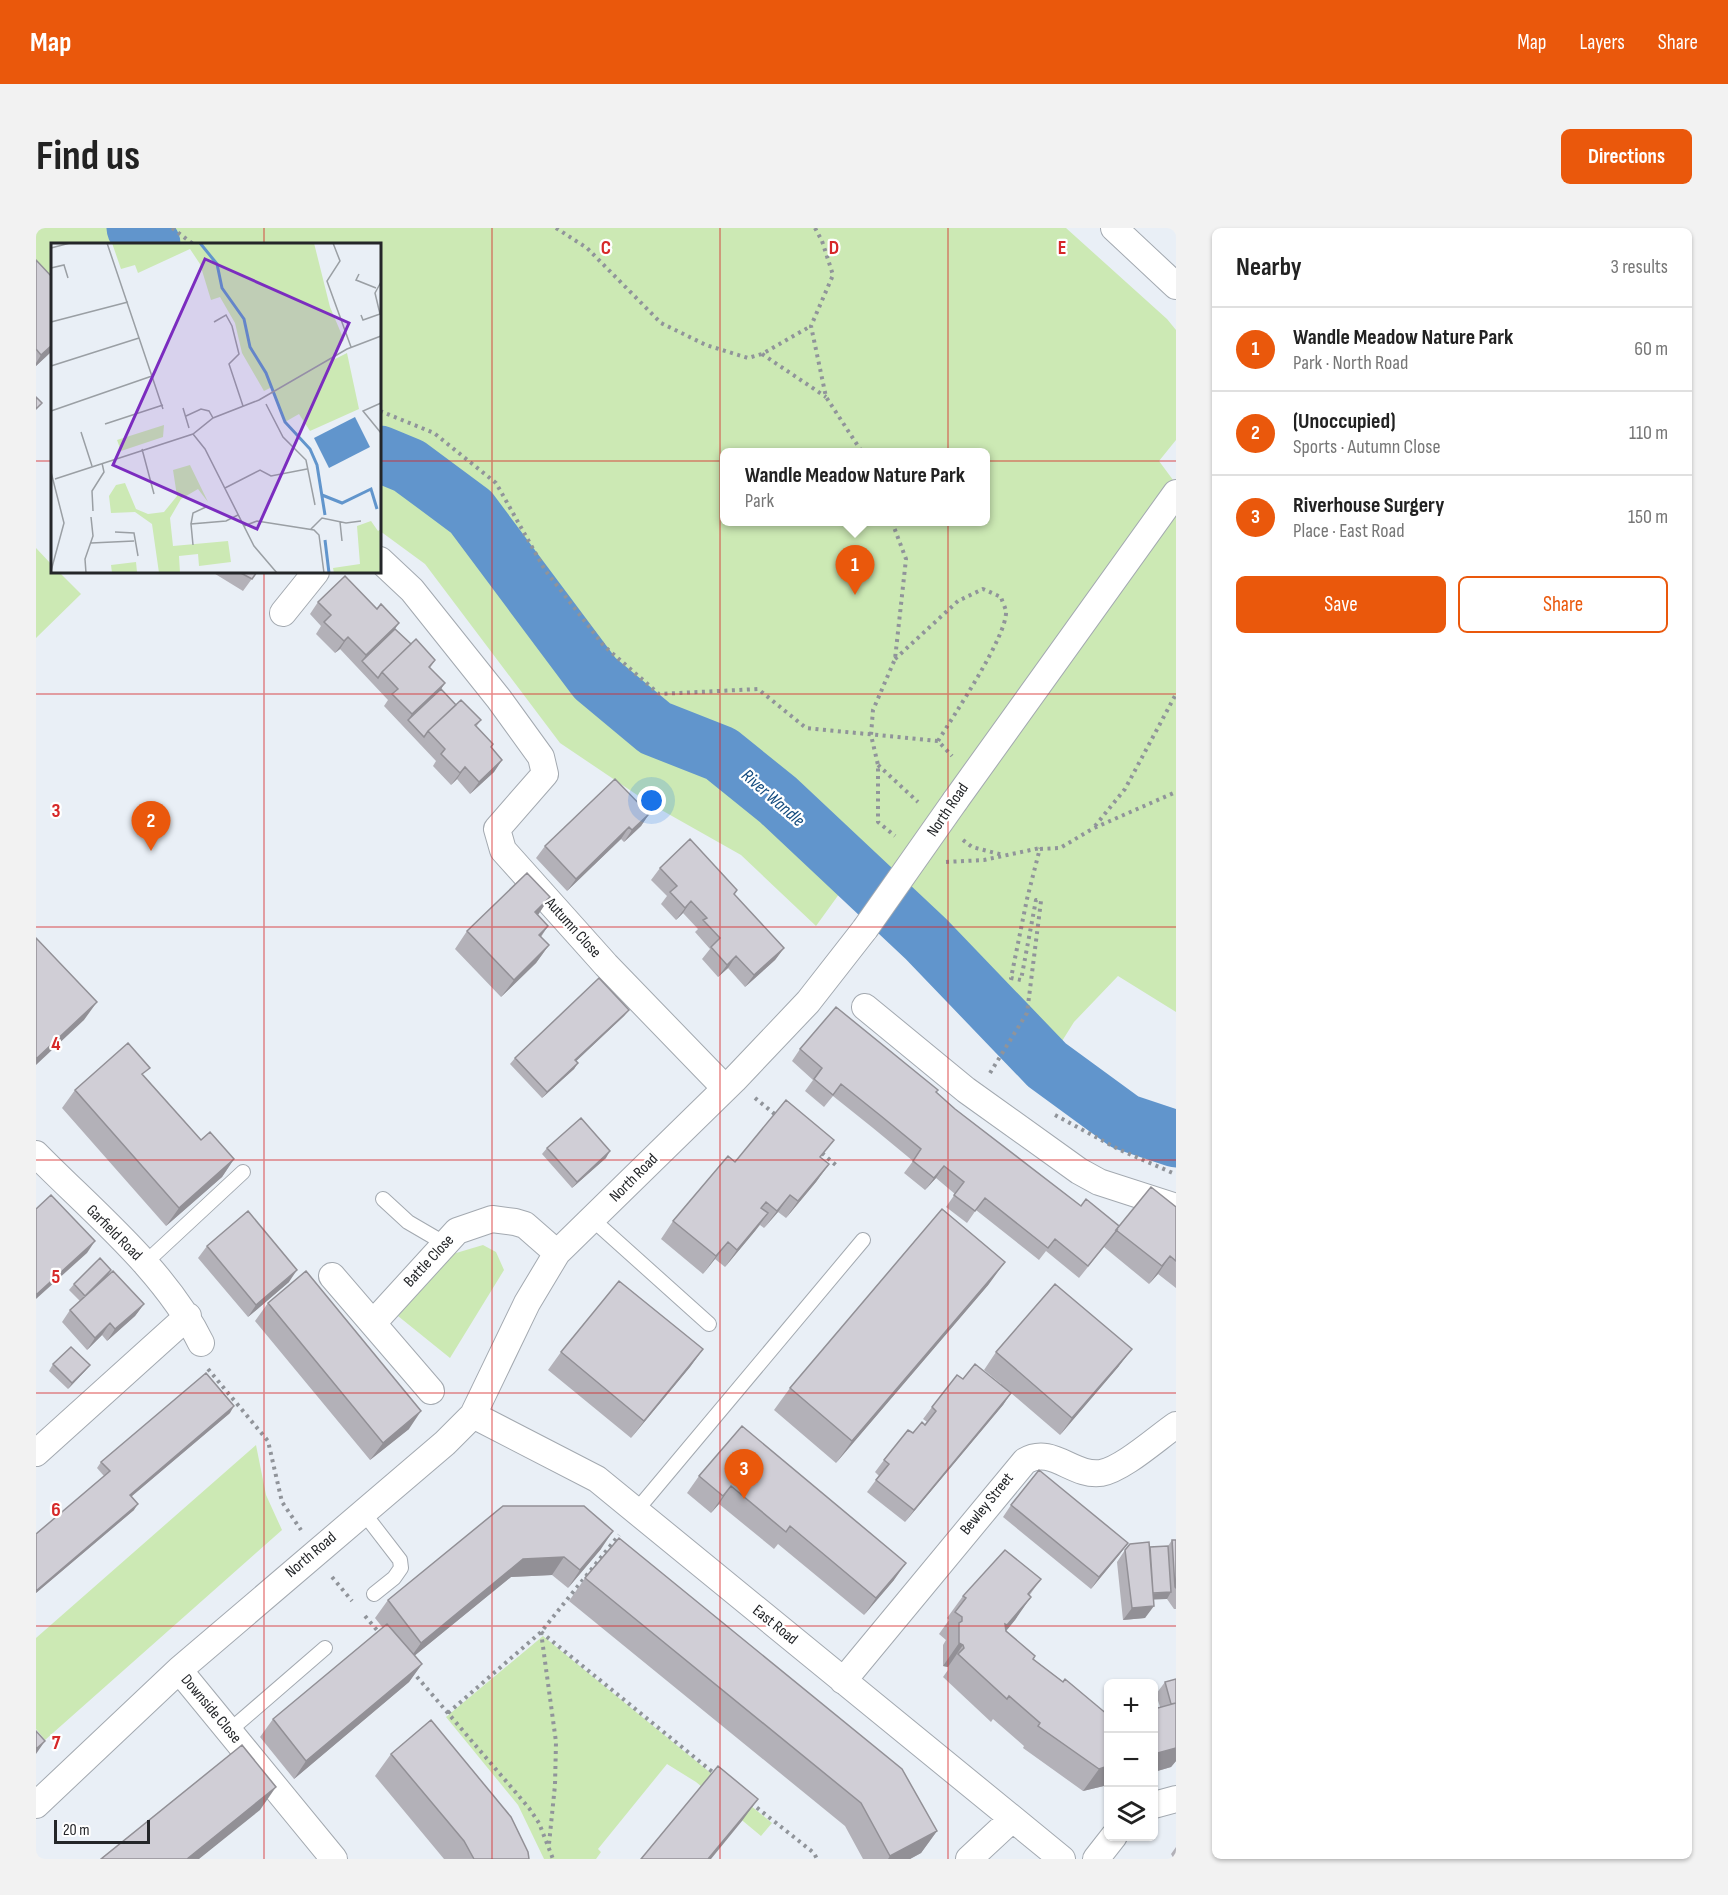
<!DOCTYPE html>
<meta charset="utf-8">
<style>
body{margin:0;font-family:"Sofia Sans Condensed",sans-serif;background:#f2f2f2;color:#222}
.controls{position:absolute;right:18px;bottom:18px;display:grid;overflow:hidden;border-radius:9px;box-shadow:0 2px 4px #0004}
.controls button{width:54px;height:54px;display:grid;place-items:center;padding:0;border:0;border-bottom:2px solid #e0e0e0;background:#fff;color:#222;font:30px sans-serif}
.scale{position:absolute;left:18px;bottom:15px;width:96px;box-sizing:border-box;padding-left:6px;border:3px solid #242629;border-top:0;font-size:16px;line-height:21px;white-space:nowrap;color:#242629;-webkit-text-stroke:4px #fff;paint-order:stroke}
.you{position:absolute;left:616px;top:573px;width:21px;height:21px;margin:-15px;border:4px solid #fff;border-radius:50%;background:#1a73e8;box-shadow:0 0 0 9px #1a73e833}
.badge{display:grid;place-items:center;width:39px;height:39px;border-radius:50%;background:#ea580c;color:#fff;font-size:20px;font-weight:700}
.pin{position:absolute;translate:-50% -50px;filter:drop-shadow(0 2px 3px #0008)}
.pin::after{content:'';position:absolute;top:32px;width:21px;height:18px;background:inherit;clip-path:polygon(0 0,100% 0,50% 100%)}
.popup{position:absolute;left:684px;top:220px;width:270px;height:78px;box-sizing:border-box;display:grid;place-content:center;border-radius:9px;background:#fff;filter:drop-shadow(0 2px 4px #0005);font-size:20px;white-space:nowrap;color:#767676}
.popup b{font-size:22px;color:#222}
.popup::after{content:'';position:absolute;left:50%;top:100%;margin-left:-12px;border:12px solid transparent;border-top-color:#fff}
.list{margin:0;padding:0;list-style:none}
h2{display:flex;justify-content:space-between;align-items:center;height:78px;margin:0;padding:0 24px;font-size:26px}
h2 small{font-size:20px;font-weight:400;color:#767676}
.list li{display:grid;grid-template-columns:39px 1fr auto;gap:18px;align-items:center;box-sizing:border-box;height:84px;padding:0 24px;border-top:2px solid #e0e0e0}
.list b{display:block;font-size:22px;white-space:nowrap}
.list p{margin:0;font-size:20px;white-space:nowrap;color:#767676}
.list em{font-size:20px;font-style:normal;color:#767676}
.actions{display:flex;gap:12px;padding:18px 24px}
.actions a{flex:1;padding:14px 0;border:2px solid #ea580c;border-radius:9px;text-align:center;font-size:21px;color:#ea580c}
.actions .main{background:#ea580c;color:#fff}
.icon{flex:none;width:33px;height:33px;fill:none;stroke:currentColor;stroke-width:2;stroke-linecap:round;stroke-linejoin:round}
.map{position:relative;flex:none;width:1140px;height:1631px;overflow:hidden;border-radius:9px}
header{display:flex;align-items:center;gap:36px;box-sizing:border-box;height:84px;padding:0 30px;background:#ea580c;color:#fff}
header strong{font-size:28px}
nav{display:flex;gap:33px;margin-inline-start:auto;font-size:21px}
.intro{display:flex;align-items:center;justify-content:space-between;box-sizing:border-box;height:144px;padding:0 36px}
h1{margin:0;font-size:42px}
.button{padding:15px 27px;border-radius:9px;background:#ea580c;color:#fff;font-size:21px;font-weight:700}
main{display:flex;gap:36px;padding:0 36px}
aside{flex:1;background:#fff;border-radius:9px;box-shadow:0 2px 4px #0004}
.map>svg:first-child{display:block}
.green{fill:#cce9b4;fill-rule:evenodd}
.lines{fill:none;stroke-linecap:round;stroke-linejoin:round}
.river{stroke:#6195cc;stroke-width:57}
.service-casing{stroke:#a3a9b0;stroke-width:16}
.minor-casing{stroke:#a3a9b0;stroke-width:28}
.path{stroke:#90949a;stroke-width:4;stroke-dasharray:3 4.5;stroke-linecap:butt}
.service{stroke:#fff;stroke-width:14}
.minor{stroke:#fff;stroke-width:26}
.minor-bridge-casing{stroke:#a3a9b0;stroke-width:28;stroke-linecap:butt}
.minor-bridge{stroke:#fff;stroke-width:26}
.wall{fill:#b3b1b8}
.shaded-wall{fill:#929096}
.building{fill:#d0ced6;stroke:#929096;stroke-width:1.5}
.grid{fill:none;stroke:#d62828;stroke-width:1.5;stroke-opacity:0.55}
.labels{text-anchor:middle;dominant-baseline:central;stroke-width:4.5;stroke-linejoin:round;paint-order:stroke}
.street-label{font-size:16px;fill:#242629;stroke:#fff}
.water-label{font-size:18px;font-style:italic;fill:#134b7f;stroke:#fff}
.inset-river{fill:none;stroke:#6195cc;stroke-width:3}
.inset-road{fill:none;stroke:#9a9fa4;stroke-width:1.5}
.view{fill:#7b2cbf;fill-opacity:0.15;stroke:#7b2cbf;stroke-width:3}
.inset-edge{fill:none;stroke:#242629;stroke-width:3}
.grid-label{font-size:20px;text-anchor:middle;font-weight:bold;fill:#d62828;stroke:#fff;stroke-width:4.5;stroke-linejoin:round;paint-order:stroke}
</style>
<header>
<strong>Map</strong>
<nav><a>Map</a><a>Layers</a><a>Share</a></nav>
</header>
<div class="intro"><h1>Find us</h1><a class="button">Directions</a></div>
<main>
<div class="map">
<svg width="1140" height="1631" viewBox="0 0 1140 1631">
<rect width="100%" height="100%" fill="#e9eff6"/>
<path class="green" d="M0,0H1030L1131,91L1140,102V212L1123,233L1140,256V784L1082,748L1038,794L1011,837L890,711L819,644L780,698L705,627L613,575L524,515L389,336L344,303V16H16V79L0,62ZM688,224H950V294H688Z
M0,320L16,337V344H23L45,366L0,410Z
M447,1017L460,1024L468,1042L414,1130L362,1088L410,1028Z
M220,1217L230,1267L246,1302L9,1512L0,1501V1410Z
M507,1408L736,1595L725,1608L660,1554L631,1536L562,1621L565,1624L560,1631H508L482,1577L410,1489Z"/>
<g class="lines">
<path class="river" d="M99,0L116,16
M344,226L373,238L435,284L559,450L619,500L685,526L742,572L890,711L1011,837L1089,894L1140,911"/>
<g class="service-casing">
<path id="service" d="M347,971L372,994L408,1015
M556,991L673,1096
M108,1036L207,944
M600,1283L827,1012
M327,1284L364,1332L365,1340L358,1350L338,1366
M193,1503L289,1420"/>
</g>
<g class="minor-casing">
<path id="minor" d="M1078,0L1140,58
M344,332L376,362L463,471L505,529L509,546L461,601L467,622L570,737L689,860
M247,385L280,344
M919,573L1140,265
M829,779L930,862L1043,943L1063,954L1140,979
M0,926C56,983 130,1043 165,1115
M296,1048L395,1163
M338,1094L421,1003L456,991L479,994L489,997L521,1025
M437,1187L561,1251L1026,1631
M0,1225L152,1088
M143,1442L298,1631
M807,1453L989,1233C1016,1217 1037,1249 1065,1245C1087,1241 1121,1210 1140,1197
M0,1577L143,1442L409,1215L437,1187L491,1075L521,1025L698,852L772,774L829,701
M1118,1577L1140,1571
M933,1631L976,1591
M1060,1631L1078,1608"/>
</g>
<path class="path" d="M136,0L157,16
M520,0L551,20L625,95L670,117L712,130L726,126L775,98
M779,0L786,13L797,47L775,98L790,169L826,224
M726,126L790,169
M344,183L398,205L460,255L509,342L568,418L623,466L722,461L770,500L902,513
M856,294L870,331L859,431L837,482L835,507L842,537V594L859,608
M859,431L922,373L947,361L965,369C966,373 969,379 970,383C972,407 916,490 902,513L916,528
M842,537L882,574
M1059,598L1089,561L1140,466
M927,612L936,619L967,627
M1004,621L1024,620L1058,600L1140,564
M910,634L948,632L1004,620
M954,845L991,785L1005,673L1000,672L985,752L975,750L991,671L1004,620
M719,870L741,888
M1019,887L1082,921L1139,946
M786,925L802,939
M172,1141L232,1213L246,1274L265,1302
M296,1349L316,1373
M329,1388L346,1408
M505,1404L679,1546
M505,1404L520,1514L519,1557L513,1616
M376,1443L493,1580L503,1595L517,1631
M412,1485L505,1404L583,1307
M715,1575L778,1625L781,1631"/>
<use href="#service" class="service"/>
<use href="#minor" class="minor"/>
<g class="minor-bridge-casing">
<path id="minor-bridge" d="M829,701L919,573"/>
</g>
<use href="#minor-bridge" class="minor-bridge"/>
</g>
<path class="wall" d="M0,32L16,49V123L0,138Z
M176,344H221L207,363Z
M282,374L359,401L375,416L399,432L394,440L409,455L405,461L420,477L445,492L440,499L457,516L455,520L466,532L458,544L434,566L421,551L415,557L397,538L400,533L348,478L352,472L304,421L299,425L280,406L285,398L274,386Z
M613,586L605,598L588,614L585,611L531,663L500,630L509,618Z
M624,640L698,666L748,720L739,732L709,759L692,740L682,749L666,731L674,721L659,704L662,701L647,685L640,692L625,676L631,668L615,652Z
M502,687L512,698L505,709L513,717L500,735L465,769L419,721L431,703Z
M593,782L588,788L540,833L542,835L538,841L506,870L474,836L479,830Z
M764,821L900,865L919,881L1045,978L1083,998L1140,979V1060L1122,1046L1113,1056L1068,1019L1043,1050L1010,1023L1003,1032L940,982L931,995L910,979L919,966L900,950L889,962L868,945L877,933L837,900L797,868L788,879L769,863L777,852L756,833Z
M108,848L165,912L198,931L186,949L130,998L26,880L39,862Z
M511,920L570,930L536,960L506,926Z
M786,930L793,936L780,954L750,990L742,984L728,1000L724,997L689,1039L679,1031L667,1046L625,1011L637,993L699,934Z
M171,1018L253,1054L212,1089L162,1030Z
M75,1042L71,1048L60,1058L108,1076L99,1088L71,1113L66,1107L51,1122L26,1094L34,1082L44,1073L33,1062L38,1056Z
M953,1056L800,1235L738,1182L754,1160Z
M232,1075L373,1201L334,1232L219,1093Z
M667,1121L654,1139L595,1210L512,1142L525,1124Z
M960,1124L1083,1138L1024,1207L975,1165L967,1177L869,1294L831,1264L843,1248L839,1244L848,1232L877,1205L889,1197L891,1194L887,1191L896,1179L927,1151L965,1156L948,1142Z
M17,1136L54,1137L49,1143L32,1161L13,1143Z
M194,1185L96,1268L98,1282L0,1365V1306L68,1248L61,1240L65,1234Z
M706,1198L858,1352L828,1387L742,1316L738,1321L683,1276L675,1285L651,1265L663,1248Z
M975,1277L1092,1315L1083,1327L1055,1361L967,1289Z
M467,1278L565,1321L532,1360L516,1347L475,1349L378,1428L386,1436L373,1454L258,1551L224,1509L237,1491L347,1400L339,1390L352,1372Z
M1136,1312H1140V1381H1138L1131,1371H1117L1109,1390L1087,1392L1081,1334L1089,1322L1132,1318Z
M549,1350L901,1603L885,1625L874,1631H827L809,1598L533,1373Z
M1005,1351L993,1368L979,1392L970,1403L997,1431L1072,1487V1557L1047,1563L987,1520L988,1518L957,1491L955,1494L907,1449L912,1442V1439L907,1438V1417L910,1412L903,1406L913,1392L911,1390L927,1368Z
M1140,1451V1533L1135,1539L1118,1544V1481L1124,1479L1120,1466L1129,1454Z
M355,1526L493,1631H408L339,1548Z
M1140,1619V1631H1138L1135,1626Z"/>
<path class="shaded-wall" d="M16,117V123L0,138V135L5,127Z
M363,395L355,407L326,433L330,427Z
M312,409L304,421L299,425L308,413Z
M409,455L401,467L372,492L376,486Z
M466,532L458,544L434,566L443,554Z
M429,539L421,551L415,557L424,545Z
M613,586L605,598L588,614L596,602Z
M593,599L585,611L531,663L540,651Z
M514,669L502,687L499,684Z
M655,673L647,685L640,692L649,680Z
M512,698L500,715L503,707Z
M513,717L500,735L465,769L478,752Z
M748,720L739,732L709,759L718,747Z
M700,728L692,740L682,749L691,737Z
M61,774L48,792L0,837V831Z
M593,782L588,788L535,838L539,832Z
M542,835L538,841L506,870L511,864Z
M574,923L570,930L536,960L541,954Z
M198,931L186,949L130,998L143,980Z
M793,936L780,954L750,990L762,973Z
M908,938L900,950L889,962L898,950Z
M754,967L742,984L728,1000L741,983Z
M732,985L719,1003L689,1039L701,1022Z
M59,1013L51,1025L0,1071V1067Z
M692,1014L679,1031L667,1046L680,1028Z
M1134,1028L1122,1046L1113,1056L1126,1038Z
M969,1034L953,1056L800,1235L816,1213Z
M75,1042L71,1048L45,1074L49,1068Z
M261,1042L253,1054L212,1089L220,1077Z
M108,1076L99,1088L71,1113L79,1101Z
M74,1095L66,1107L51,1122L59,1110Z
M667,1121L654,1139L595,1210L608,1193Z
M1096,1121L1083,1138L1024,1207L1036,1190Z
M54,1137L49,1143L32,1161L36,1155Z
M975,1165L967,1177L869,1294L878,1282Z
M198,1178L194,1185L90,1273L94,1267Z
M385,1183L373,1201L334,1232L347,1215Z
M695,1258L683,1276L675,1285L687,1268Z
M102,1276L98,1282L0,1365V1363Z
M577,1303L565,1321L532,1360L544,1342Z
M1092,1315L1083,1327L1055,1361L1063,1349Z
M528,1329L516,1347L475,1349L372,1433L385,1415L487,1331Z
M870,1335L858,1352L828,1387L840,1370Z
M1135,1364L1131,1371L1108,1372L1113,1366Z
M995,1369L979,1392L956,1420L969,1396Z
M1118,1378L1109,1390L1087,1392L1096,1380Z
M923,1415L927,1417L912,1439L907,1438Z
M386,1436L373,1454L258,1551L270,1533Z
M9,1513L0,1526V1521Z
M1140,1520V1533L1135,1539L1118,1544V1526Z
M1072,1538V1557L1047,1563L1063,1541Z
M240,1559L224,1582L163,1631H151Z
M722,1571L706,1593L675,1631H672Z
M901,1603L885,1625L874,1631H852L854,1628Z"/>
<path class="building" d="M0,32L16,49V117L5,127L0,121Z
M0,169L6,175L0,181Z
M203,344H221L216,351Z
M309,348L341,381L345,376L363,395L330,427L312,409L308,413L288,394L295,387L282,374Z
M359,401L375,416L346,444L342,450L326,433Z
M380,411L399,432L393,439L409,455L376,486L356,466L362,461L346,444Z
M405,461L420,477L392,503L388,509L372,492Z
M425,472L445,492L439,497L457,516L455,519L466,532L443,554L429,539L424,545L405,526L409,521L392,503Z
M579,551L613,586L596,602L593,599L540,651L509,618Z
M654,611L701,662L698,666L748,720L718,747L700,728L691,737L675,719L684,710L667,692L671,690L655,673L649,680L634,664L641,658L624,640Z
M491,645L514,669L499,684L512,698L503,707L513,717L478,752L431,703Z
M0,710L61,774L0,831Z
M563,750L593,782L539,832L542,835L511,864L479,830Z
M800,779L902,862L900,864L919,881L1045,978L1050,971L1083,998L1080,1002H1081L1052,1038L1019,1011L1012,1020L949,970L939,983L918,967L928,954L908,938L898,950L877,933L885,921L845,888L805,856L797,867L778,851L786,840L764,821Z
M92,815L114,840L106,846L165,912L174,904L198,931L143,980L39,862Z
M750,872L798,912L784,929L793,936L762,973L754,967L741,983L730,974L725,980L732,985L701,1022L692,1014L680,1028L637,993L692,928L699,934Z
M545,890L574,923L541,954L511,920Z
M1115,959L1140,979V1033L1134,1028L1126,1038L1080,1002Z
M15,967L59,1013L0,1067V981Z
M906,981L969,1034L816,1213L754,1160Z
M212,983L261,1042L220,1077L171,1018Z
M64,1030L75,1042L49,1068L38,1056Z
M77,1043L108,1076L79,1101L74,1095L59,1110L34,1082Z
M270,1043L385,1183L347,1215L232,1075Z
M583,1053L667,1121L608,1193L525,1124Z
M1019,1056L1096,1121L1036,1190L960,1124Z
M35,1119L54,1137L36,1155L17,1136Z
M939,1136L975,1165L878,1282L840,1252L853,1236L848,1232L872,1202L877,1205L886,1194L889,1197L900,1183L896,1179L921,1147L927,1151Z
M170,1145L198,1178L94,1267L102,1276L0,1363V1306L74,1243L65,1234Z
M706,1198L870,1335L840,1370L754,1298L750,1304L695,1258L687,1268L663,1248Z
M1003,1242L1092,1315L1063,1349L975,1277Z
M467,1278H548L577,1303L544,1342L528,1329L487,1331L385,1415L352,1372Z
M583,1310L866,1541L901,1603L854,1628L825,1575L549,1350Z
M1136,1312H1140V1360L1139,1359Z
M1113,1314L1118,1378L1096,1380L1089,1322L1094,1316Z
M1132,1318L1135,1364L1117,1365L1114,1319Z
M969,1322L1005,1351L992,1366L995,1369L971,1397L969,1396L970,1403L999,1428L997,1431L1027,1454L1029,1451L1072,1487V1538L1063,1541L1002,1498L1004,1495L973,1468L971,1471L922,1426L928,1420L927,1417L923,1415V1395L926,1393V1389L919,1384L930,1370L927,1368Z
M351,1396L386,1436L270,1533L237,1491Z
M1140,1451V1476V1475L1135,1476L1129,1454Z
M1140,1475V1520L1118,1526V1481Z
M395,1492L475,1589L492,1624L493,1631H438L428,1613L355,1526Z
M0,1503L9,1513L0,1521Z
M206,1517L240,1559L151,1631H65Z
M682,1538L722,1571L672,1631H605Z"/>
<path class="grid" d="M228,0V16M456,0V1631M684,0V1631M912,0V1631M0,233H16M344,233H1140M228,344V1631M0,466H1140M0,699H1140M0,932H1140M0,1165H1140M0,1398H1140"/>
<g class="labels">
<g class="street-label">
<text transform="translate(912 582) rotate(-56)">North Road</text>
<text transform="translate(537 700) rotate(48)">Autumn Close</text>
<text transform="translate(598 950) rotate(-45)">North Road</text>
<text transform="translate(78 1005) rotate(45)">Garfield Road</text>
<text transform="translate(393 1033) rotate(-47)">Battle Close</text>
<text transform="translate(951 1276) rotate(-51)">Bewley Street</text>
<text transform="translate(275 1327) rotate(-40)">North Road</text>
<text transform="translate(739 1397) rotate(39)">East Road</text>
<text transform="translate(175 1481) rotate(50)">Downside Close</text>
</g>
<g class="water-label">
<text transform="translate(737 570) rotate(41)">River Wandle</text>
</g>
</g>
<g transform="translate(15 15)">
<rect width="330" height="330" fill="#e9eff6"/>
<path d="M61,0H263L279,64L293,97L283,109L284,116L296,110L308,166L259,188L248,171L234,179L221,144L213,148L191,110L184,80L169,54L160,57L149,21L139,6L87,30L84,22L70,26ZM113,182L112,194L70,208L66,197ZM139,222L157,259L147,246L130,256L119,275L122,303L177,298L180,319L148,323L147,311L128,313L129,330H108L101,281L84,269L60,270L58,253L65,242L74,240L85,266L97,271L113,269L126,253L122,227ZM320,278L327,288L330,286V330H283L282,325L309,321L306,283ZM85,319L86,329L61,330L60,322Z" fill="#cce9b4"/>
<path d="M304,174L319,204L278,225L263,195Z" fill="#6195cc"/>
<path class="inset-river" d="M149,0L166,21L171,45L193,76L199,104L215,130L234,179L259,206L266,222L274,272M271,252L291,260L320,246L326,266M274,297L278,330"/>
<path class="inset-road" d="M56,0L112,166M282,0L289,18L276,38L300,104M0,5L19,0M0,25L13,22L17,35M308,31L305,37L325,45M310,72L312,77L329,71L324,50L330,39M0,79L77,59M163,79L175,72L181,83L188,111L178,121L192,163M0,123L88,95M330,160L312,168L330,190M215,161L232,194L255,217L264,262M132,165L138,185M0,168L101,133M135,173L150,166L158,168L162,175M54,181L112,162M30,189L41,223M142,191L154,206L203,303L226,330M91,206L103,251M0,229L13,280L0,328M4,236L142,191L162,175L208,157L296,106L330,93M174,245L209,227L220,233L256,226M42,268L41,248L53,229L51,220M289,279L291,298M140,281L142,270L155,264M193,283L206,278L263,287L268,292L273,330M260,286L271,275L295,280L310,278M64,289L83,290L87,313M40,300L83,298M142,302L140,281L175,278L187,272M35,330L34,316L42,293L40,274"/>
<path class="view" d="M154,16L298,80L206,286L62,222Z"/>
<rect width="330" height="330" class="inset-edge"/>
</g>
<g class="grid-label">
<text x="570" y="26">C</text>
<text x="798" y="26">D</text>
<text x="1026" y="26">E</text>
<text x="20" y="589">3</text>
<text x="20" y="822">4</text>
<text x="20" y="1055">5</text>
<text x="20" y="1288">6</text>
<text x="20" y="1521">7</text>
</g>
</svg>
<div class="controls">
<button>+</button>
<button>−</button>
<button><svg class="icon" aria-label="layers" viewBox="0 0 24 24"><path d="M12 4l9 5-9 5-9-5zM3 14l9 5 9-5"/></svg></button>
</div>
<div class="scale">20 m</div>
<div class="you"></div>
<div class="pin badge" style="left:819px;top:367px">1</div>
<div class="popup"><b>Wandle Meadow Nature Park</b>Park</div>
<div class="pin badge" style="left:115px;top:623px">2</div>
<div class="pin badge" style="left:708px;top:1271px">3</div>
</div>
<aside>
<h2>Nearby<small>3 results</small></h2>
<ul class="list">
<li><span class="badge">1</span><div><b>Wandle Meadow Nature Park</b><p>Park · North Road</p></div><em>60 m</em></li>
<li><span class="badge">2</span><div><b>(Unoccupied)</b><p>Sports · Autumn Close</p></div><em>110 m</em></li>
<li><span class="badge">3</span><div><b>Riverhouse Surgery</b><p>Place · East Road</p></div><em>150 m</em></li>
</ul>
<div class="actions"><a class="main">Save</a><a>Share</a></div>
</aside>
</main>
